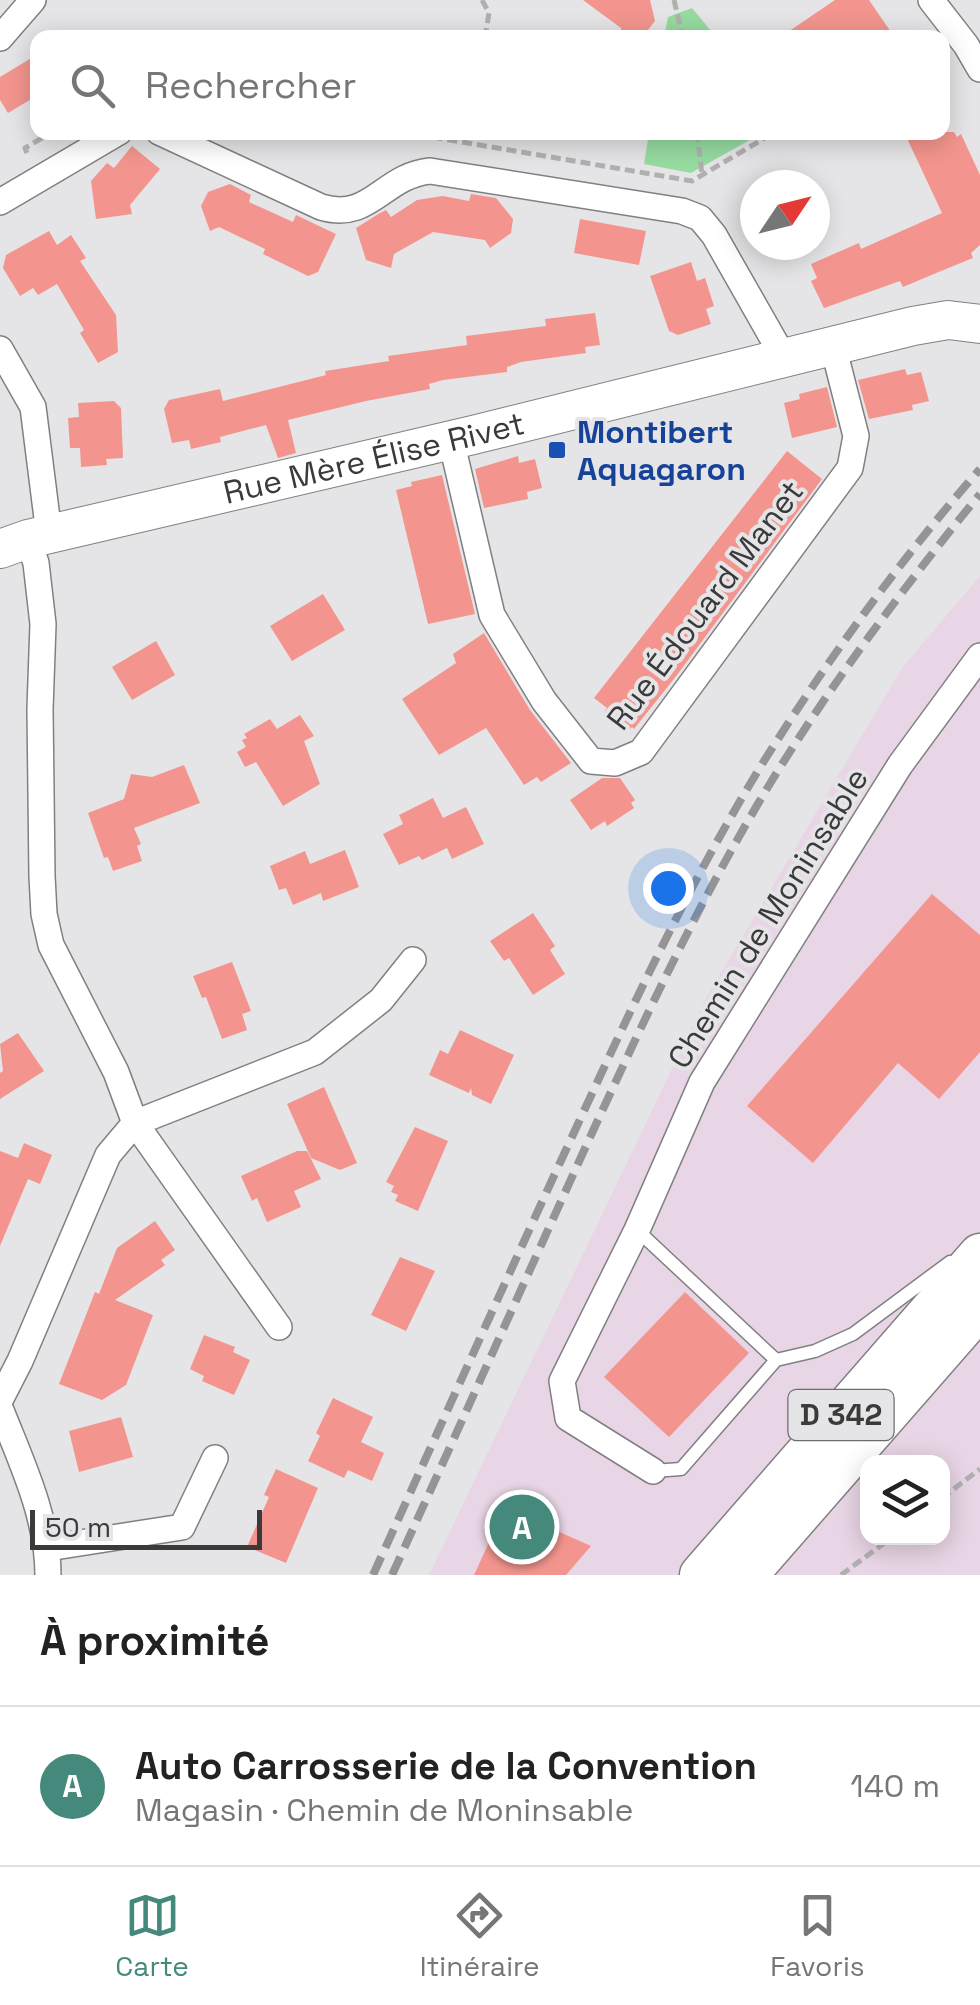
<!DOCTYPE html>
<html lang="fr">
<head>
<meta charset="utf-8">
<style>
  body { margin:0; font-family:"Space Grotesk",sans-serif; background:#f2f2f2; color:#222 }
  .controls { position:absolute; right:30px; bottom:30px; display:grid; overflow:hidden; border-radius:20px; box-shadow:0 5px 25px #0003 }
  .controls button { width:90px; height:90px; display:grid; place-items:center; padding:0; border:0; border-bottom:2px solid #e0e0e0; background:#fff; color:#222; font:50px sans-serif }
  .compass { position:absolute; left:740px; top:170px; width:90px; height:90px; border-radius:50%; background:#fff; box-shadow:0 5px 25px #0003; rotate:55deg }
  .scale { position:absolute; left:30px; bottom:25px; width:232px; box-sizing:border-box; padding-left:10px; border:5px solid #3a3a3b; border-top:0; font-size:28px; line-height:35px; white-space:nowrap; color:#3a3a3b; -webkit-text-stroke:8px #e5e5e7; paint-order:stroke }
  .you { position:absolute; left:668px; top:888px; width:35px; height:35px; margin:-25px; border:8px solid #fff; border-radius:50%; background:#1a73e8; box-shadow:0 0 0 15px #1a73e833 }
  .badge { display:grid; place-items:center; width:65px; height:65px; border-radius:50%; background:#45897c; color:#fff; font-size:32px; font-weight:700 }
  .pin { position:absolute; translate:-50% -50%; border:5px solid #fff; box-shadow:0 2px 10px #0006 }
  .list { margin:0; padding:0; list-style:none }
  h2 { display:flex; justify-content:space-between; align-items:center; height:130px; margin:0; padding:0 40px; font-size:42px }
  h2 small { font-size:32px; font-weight:400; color:#767676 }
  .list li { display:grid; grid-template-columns:65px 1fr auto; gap:30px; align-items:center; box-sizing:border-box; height:160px; padding:0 40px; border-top:2px solid #e0e0e0 }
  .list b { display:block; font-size:38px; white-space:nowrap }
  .list p { margin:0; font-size:32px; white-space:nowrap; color:#767676 }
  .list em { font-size:32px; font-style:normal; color:#767676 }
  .icon { flex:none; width:55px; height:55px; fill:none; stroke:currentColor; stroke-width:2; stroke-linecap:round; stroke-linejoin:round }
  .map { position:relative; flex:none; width:980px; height:1575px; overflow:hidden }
  .search { position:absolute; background:#fff; box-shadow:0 5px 25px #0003; left:30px; right:30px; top:30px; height:110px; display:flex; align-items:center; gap:25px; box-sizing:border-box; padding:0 35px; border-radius:20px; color:#767676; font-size:38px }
  .sheet { height:290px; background:#fff }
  nav { display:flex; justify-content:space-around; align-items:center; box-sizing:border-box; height:140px; border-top:2px solid #e0e0e0; background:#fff; font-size:28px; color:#767676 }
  nav a { display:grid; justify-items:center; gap:5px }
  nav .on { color:#45897c }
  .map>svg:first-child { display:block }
</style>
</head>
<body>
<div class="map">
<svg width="980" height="1575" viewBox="0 0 980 1575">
  <rect width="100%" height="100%" fill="#e5e5e7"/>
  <!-- industrial -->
  <path fill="#e8d5e5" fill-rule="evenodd" d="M 980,576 L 980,1575 L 429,1575 L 705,1000 L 902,668 ZM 868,1462 L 942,1462 L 942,1538 L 868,1538 Z"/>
  <!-- green -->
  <g fill="#96dba0">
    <path d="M 692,8 L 716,37 L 664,37 L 668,17 Z"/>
    <path d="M 649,133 L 649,132 L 762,133 L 691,173 L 644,164 Z"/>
  </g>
  <!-- building -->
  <g fill="#f3958e">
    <path d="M 583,0 L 650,0 L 655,21 L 648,30 L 622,38 L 621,28 Z"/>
    <path d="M 835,0 L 869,0 L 895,38 L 779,38 Z"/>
    <path d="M 38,54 L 38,95 L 8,113 L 0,100 L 0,77 Z"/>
    <path d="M 904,132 L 954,132 L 957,137 L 961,134 L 980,175 L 980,245 L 971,253 L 973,258 L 941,271 L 903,287 L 900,281 L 824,308 L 811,281 L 817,278 L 811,264 L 859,243 L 861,249 L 942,213 Z"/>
    <path d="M 132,146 L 160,169 L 130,205 L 132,214 L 96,219 L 91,181 L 107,163 L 114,168 Z"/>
    <path d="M 230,184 L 251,195 L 249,202 L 293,222 L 296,215 L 336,234 L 318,272 L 308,276 L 263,254 L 265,249 L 219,227 L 210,231 L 201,206 L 208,192 Z"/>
    <path d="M 471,194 L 496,198 L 513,219 L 511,233 L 490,248 L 485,240 L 433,232 L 394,254 L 391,268 L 366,260 L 356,228 L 380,213 L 386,210 L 391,217 L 417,200 L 443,196 L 469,201 Z"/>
    <path d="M 580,219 L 646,231 L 639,265 L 574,253 Z"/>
    <path d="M 49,231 L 57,245 L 71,235 L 86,258 L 80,261 L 116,315 L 118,352 L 98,363 L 80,333 L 84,330 L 57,284 L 38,295 L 33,288 L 20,296 L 3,268 L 6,255 Z"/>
    <path d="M 691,262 L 697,281 L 705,278 L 714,306 L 706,309 L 711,324 L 678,335 L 669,331 L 650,276 Z"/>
    <path d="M 595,313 L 600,345 L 585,347 L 586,353 L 521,362 L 507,367 L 507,372 L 443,380 L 429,384 L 430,389 L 366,401 L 288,420 L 296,453 L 278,458 L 266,425 L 220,437 L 221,442 L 191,449 L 189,440 L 172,443 L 164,409 L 169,400 L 220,389 L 223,401 L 326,375 L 325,371 L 389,361 L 388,356 L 467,345 L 466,336 L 546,326 L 545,319 Z"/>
    <path d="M 905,369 L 907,375 L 921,372 L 929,401 L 912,405 L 913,410 L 869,419 L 858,380 Z"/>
    <path d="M 827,387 L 837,427 L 792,438 L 784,403 L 800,399 L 799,394 Z"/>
    <path d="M 114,401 L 121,408 L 123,458 L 106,459 L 107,465 L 81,467 L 80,448 L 70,448 L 68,418 L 79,417 L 78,403 Z"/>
    <path d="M 787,451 L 822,479 L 677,675 L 634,729 L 632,727 L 628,731 L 604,713 L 607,708 L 594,698 Z"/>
    <path d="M 518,456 L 519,463 L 535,459 L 542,488 L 527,492 L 528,499 L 484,508 L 475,469 Z"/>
    <path d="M 442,475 L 475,614 L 428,624 L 396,490 L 412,486 L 411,482 Z"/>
    <path d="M 323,594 L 345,630 L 292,661 L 270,626 Z"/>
    <path d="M 484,633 L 530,710 L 571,763 L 541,782 L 537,777 L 524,785 L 486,728 L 439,755 L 402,699 L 456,663 L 453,654 Z"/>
    <path d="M 156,641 L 175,675 L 132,700 L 112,667 Z"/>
    <path d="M 300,715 L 314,736 L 304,741 L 320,784 L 283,806 L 256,762 L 245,767 L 237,752 L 246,747 L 242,740 L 247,738 L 244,734 L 270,719 L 277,729 Z"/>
    <path d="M 184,765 L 200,803 L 134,828 L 141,844 L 137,846 L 142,861 L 113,871 L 108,857 L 104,858 L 88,813 L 124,799 L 131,774 L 152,777 Z"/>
    <path d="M 602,778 L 620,778 L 635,800 L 631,803 L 634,808 L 607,826 L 605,821 L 591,830 L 570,800 Z"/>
    <path d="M 433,798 L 443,818 L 466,807 L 484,844 L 452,859 L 447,848 L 422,860 L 419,856 L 399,865 L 383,834 L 403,824 L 399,815 Z"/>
    <path d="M 345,850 L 359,887 L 323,901 L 321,893 L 293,905 L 286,888 L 279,890 L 270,866 L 305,851 L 310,864 Z"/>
    <path d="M 932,894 L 980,935 L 980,1052 L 939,1099 L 898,1063 L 813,1163 L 747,1106 Z"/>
    <path d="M 533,913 L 555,946 L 550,950 L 565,974 L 533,995 L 509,958 L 504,961 L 490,941 Z"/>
    <path d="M 232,962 L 251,1011 L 242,1014 L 247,1030 L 222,1039 L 206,997 L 202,998 L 193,976 Z"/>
    <path d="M 460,1030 L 514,1055 L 491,1104 L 472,1095 L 471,1088 L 469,1093 L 429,1075 L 440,1050 L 448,1054 Z"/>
    <path d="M 18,1033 L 44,1071 L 0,1099 L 0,1073 L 3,1071 L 0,1044 Z"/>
    <path d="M 324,1087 L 357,1163 L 340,1170 L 311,1158 L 287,1104 Z"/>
    <path d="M 415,1127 L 448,1141 L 418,1211 L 395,1201 L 398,1195 L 391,1192 L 394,1186 L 386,1182 Z"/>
    <path d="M 24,1143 L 52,1155 L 40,1184 L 28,1179 L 0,1246 L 0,1151 L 18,1158 Z"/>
    <path d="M 297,1151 L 307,1151 L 321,1179 L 294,1191 L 301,1207 L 267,1222 L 257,1198 L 252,1201 L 241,1176 Z"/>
    <path d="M 155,1221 L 175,1250 L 161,1260 L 165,1265 L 115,1300 L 153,1315 L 126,1385 L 102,1400 L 59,1384 L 95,1292 L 99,1294 L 117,1248 Z"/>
    <path d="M 400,1257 L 435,1271 L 406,1331 L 371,1315 Z"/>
    <path d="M 685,1292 L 749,1353 L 669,1437 L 604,1377 Z"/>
    <path d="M 204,1335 L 235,1347 L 233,1352 L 250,1360 L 234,1395 L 202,1381 L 204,1376 L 190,1369 Z"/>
    <path d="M 333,1398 L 373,1417 L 361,1442 L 384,1453 L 372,1481 L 348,1470 L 344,1478 L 308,1461 L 320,1436 L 316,1433 Z"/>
    <path d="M 121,1417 L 133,1457 L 79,1472 L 69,1431 Z"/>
    <path d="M 276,1469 L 318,1488 L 286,1563 L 247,1547 L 269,1497 L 264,1495 Z"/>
    <path d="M 505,1508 L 591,1546 L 566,1575 L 474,1575 Z"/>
  </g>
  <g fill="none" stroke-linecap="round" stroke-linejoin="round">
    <!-- lane casing -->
    <g stroke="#808082" stroke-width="15">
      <g id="lane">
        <path d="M 637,1230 L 776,1360"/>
        <path d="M 653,1471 L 681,1469 L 776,1360 L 815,1351 L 853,1334 L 950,1262"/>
      </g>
    </g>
    <!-- street casing -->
    <g stroke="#808082" stroke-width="28">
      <g id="street">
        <path d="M 931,0 L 966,45 L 980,69"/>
        <path d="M 0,38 L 33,0"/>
        <path d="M 159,132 L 321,207 C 371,222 382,176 430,171 L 682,211 L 700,218 L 714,235 L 784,358"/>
        <path d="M 0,202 L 119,132"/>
        <path d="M 0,349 L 33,407 L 49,534"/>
        <path d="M 451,440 L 492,615 L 544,701 L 591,761 L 615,763 L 641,752 L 850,468 L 856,436 L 833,346"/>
        <path d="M 28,539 L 36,563 L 43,624 L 40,709 L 42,876 L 44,914 L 51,945 L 116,1072 L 135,1123 L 279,1327"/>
        <path d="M 0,1400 L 20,1361 L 108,1155 L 135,1123 L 315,1052 L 381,1000 L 413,960"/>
        <path d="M 0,1408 C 21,1461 48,1517 48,1575"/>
        <path d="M 653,1471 L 568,1418 L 562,1381 L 637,1230 L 702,1082 L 900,765 L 980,656"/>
        <path d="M 48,1548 L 182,1527 L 215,1458"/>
      </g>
    </g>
    <!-- secondary casing -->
    <g stroke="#808082" stroke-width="40">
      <g id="secondary">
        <path id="s1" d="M 0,549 L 28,539 L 473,435 L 913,326 L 948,320 L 980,324"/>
      </g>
    </g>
    <!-- primary casing -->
    <g stroke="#808082" stroke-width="45">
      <g id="primary">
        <path d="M 701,1575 L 980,1255"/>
        <path d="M 746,1575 L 980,1307"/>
      </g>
    </g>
    <!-- path -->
    <g stroke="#b0b0b1" stroke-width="5" stroke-dasharray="10 5" stroke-linecap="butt">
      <path d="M 482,0 L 489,13 L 485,38"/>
      <path d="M 674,0 L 683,38"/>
      <path d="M 403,132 L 692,181 L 775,132"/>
      <path d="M 697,132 L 702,175"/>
      <path d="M 27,153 L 25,148 L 52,132"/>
      <path d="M 942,1498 L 980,1469"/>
      <path d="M 841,1575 L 891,1538"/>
    </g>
    <!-- lane -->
    <use href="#lane" stroke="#fff" stroke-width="12"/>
    <!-- street -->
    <use href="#street" stroke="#fff" stroke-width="25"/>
    <!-- secondary -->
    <use href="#secondary" stroke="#fff" stroke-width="38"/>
    <!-- primary -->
    <use href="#primary" stroke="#fff" stroke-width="42"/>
    <!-- rail -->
    <g stroke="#949496" stroke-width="8" stroke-dasharray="20 10" stroke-linecap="butt">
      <path d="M 373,1575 C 441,1425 508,1275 577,1126 C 634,1002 692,878 764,761 C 828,659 900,560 980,469"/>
      <path d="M 392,1575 C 459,1428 525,1280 592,1133 C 649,1009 707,885 779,769 C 839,673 908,582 980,494"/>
    </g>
  </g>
  <!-- markers -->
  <rect fill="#1a4fb4" stroke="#e5e5e7" stroke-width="4" x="547" y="440" width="20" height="20" rx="5"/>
  <g text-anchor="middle" stroke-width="8" stroke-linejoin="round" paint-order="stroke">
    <!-- shield labels -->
    <rect fill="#e5e5e7" stroke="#6d6d6f" stroke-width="2.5" x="788.5" y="1390" width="105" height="50" rx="8"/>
    <g font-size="30" font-weight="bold" fill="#3a3a3b">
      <text x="841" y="1425">D 342</text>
    </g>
    <!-- transit labels -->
    <g font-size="32" font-weight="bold" fill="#164399" stroke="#e5e5e7" text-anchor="start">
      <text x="577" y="443">Montibert<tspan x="577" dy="37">Aquagaron</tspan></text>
    </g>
    <!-- street labels -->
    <g font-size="32" fill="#3a3a3b" stroke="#e5e5e7">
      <text dy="11" stroke="none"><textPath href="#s1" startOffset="385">Rue Mère Élise Rivet</textPath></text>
      <text transform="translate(705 605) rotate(-53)" y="11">Rue Édouard Manet</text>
      <text transform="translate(768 918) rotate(-58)" y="11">Chemin de Moninsable</text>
    </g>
  </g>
</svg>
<div class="controls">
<button><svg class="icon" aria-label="layers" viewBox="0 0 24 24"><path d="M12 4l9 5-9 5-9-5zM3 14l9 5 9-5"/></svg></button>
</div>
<svg class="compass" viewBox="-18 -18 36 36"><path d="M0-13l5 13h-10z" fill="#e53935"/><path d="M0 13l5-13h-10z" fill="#767676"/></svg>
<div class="scale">50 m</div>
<div class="you"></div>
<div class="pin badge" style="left:522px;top:1527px">A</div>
<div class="search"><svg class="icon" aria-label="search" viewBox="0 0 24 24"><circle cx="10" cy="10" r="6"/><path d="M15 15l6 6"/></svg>Rechercher</div>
</div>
<section class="sheet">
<h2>À proximité<small></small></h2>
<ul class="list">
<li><span class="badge">A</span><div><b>Auto Carrosserie de la Convention</b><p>Magasin · Chemin de Moninsable</p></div><em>140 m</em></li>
</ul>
</section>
<nav>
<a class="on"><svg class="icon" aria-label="map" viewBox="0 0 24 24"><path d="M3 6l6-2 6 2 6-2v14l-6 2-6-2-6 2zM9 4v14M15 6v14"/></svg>Carte</a>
<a><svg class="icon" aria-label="directions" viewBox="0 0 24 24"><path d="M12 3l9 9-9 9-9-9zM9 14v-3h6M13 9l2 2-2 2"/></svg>Itinéraire</a>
<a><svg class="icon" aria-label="saved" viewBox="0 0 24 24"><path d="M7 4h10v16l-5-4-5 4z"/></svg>Favoris</a>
</nav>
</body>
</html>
